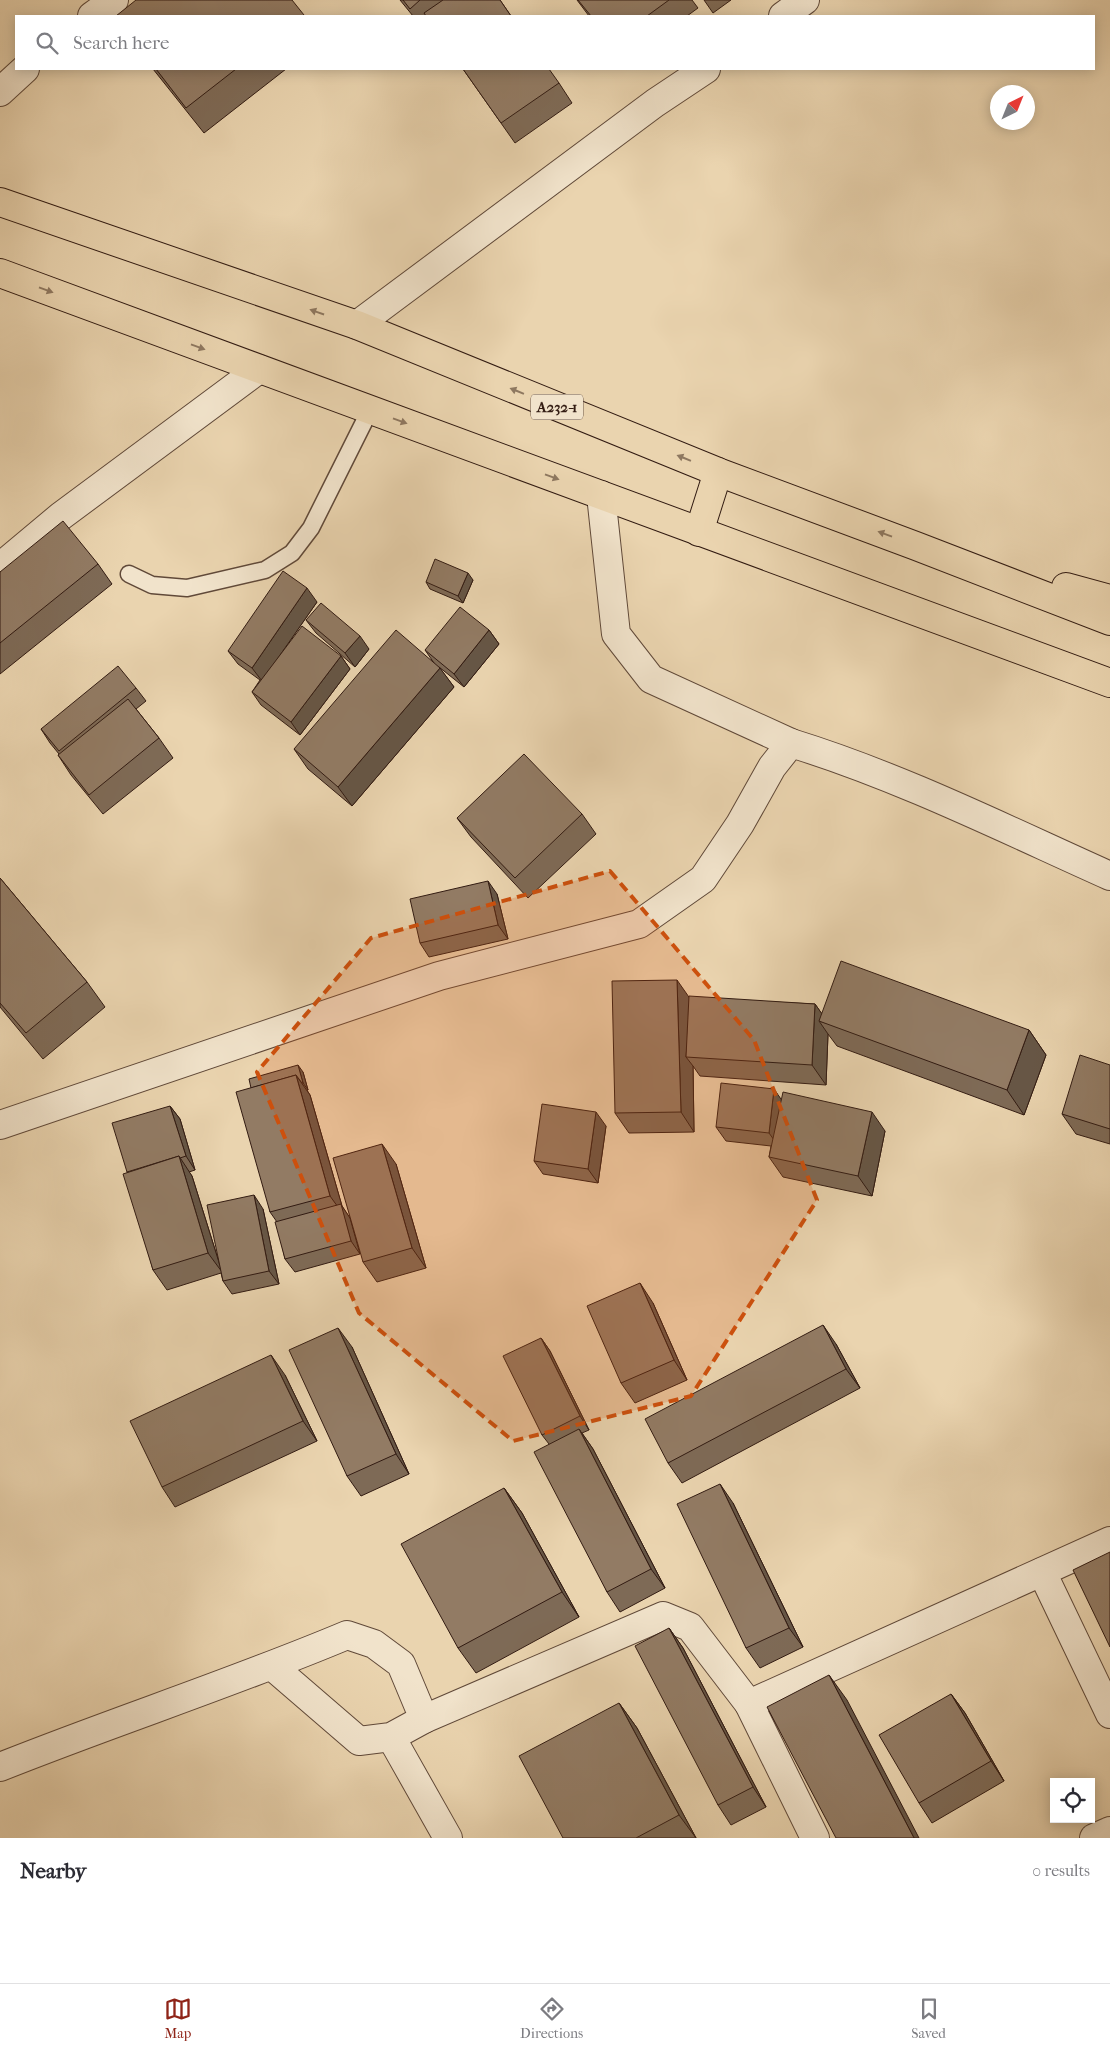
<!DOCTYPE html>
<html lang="en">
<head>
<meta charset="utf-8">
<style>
  body { margin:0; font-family:"IM FELL French Canon",serif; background:#f7f7f7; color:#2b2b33 }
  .controls { position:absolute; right:15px; bottom:15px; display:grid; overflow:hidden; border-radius:0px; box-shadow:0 2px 12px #0003 }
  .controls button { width:45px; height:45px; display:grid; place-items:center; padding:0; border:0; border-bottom:1px solid #e1e1e2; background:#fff; color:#2b2b33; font:25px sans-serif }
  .compass { position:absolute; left:990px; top:85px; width:45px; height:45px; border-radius:50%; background:#fff; box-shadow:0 2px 12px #0003; rotate:43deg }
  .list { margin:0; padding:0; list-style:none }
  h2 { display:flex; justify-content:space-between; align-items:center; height:65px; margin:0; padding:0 20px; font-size:21px }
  h2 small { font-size:16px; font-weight:400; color:#7c7c81 }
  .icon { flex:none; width:28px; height:28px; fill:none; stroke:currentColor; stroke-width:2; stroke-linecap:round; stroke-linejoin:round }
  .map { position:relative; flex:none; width:1110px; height:1838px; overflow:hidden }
  .search { position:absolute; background:#fff; box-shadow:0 2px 12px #0003; left:15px; right:15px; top:15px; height:55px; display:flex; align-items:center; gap:12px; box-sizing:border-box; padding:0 18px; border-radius:0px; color:#7c7c81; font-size:19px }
  .sheet { height:145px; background:#fff }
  nav { display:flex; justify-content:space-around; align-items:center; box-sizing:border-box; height:70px; border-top:1px solid #e1e1e2; background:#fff; font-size:14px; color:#7c7c81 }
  nav a { display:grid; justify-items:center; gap:2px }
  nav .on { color:#8f2418 }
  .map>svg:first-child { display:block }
</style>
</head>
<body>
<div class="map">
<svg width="1110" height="1838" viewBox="0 0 1110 1838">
  <rect width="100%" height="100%" fill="#ead4af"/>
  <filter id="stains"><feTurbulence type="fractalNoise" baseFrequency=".004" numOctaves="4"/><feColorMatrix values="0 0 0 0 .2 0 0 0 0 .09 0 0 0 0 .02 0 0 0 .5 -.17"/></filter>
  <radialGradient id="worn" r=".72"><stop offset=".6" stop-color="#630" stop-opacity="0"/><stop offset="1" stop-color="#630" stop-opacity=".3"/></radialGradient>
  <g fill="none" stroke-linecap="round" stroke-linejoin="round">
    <!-- service casing -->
    <g stroke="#604939" stroke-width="19">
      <path id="service" d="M 129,574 L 152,585 L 187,588 L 265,570 L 292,553 L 311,528 L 370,410"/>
    </g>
    <!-- minor casing -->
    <g stroke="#604939" stroke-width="30">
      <g id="minor">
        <path d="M 92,16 L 114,0"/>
        <path d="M 783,16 L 805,0"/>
        <path d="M 0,92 L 25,69"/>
        <path d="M 357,325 L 655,103 L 706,69"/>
        <path d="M 601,495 L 616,634 L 651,679 L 791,743"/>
        <path d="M 0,567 L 61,516 L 259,369"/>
        <path d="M 0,1125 L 439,976 L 639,924 L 703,879 L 740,824 L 772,767 L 791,743 C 901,777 1005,829 1110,876"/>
        <path d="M 1042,1572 L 1110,1714"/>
        <path d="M 749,1704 L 815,1838"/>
        <path d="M 424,1719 L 663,1616 L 690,1627 L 749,1704 L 1110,1541"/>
        <path d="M 391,1737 L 448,1838"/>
        <path d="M 0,1767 C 115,1721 233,1683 347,1635 L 374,1644 L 401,1664 L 424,1719 L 391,1737 L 359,1741 L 272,1666"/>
        <path d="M 1094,1838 L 1110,1831"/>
      </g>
    </g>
    <!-- trunk casing -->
    <g stroke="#321b12" stroke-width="30">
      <g id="trunk">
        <path d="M 0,202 L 357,325 L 718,472 L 916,546 L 1110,621"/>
        <path d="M 0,273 L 1110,683"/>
        <path d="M 699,532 L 718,472"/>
        <path d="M 1066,587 L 1110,599"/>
      </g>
    </g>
    <!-- service -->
    <use href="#service" stroke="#f1e3cb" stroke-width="16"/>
    <!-- minor -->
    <use href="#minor" stroke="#f1e3cb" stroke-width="28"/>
    <!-- trunk -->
    <use href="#trunk" stroke="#ead4af" stroke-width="28"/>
  </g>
  <!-- wall -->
  <g fill="#7e6a56" stroke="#321b12">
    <path d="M 400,0 L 500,0 L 511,16 L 413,16 Z"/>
    <path d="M 577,0 L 692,0 L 698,8 L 687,16 L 589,16 Z"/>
    <path d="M 704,0 L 731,0 L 713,13 Z"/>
    <path d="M 153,69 L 286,69 L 204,133 Z"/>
    <path d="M 463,69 L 559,83 L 572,103 L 515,143 Z"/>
    <path d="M 98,564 L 112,584 L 0,674 L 0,572 Z"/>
    <path d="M 473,580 L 463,603 L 430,589 L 426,582 Z"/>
    <path d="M 317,602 L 282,652 L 341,656 L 350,669 L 300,735 L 261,705 L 252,692 L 260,680 L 238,664 L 228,651 Z"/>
    <path d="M 306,620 L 369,649 L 355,667 L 316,633 Z"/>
    <path d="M 489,630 L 499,644 L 464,687 L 439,667 L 454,687 L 352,806 L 308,769 L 294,749 L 434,663 L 425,650 Z"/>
    <path d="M 136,688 L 146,701 L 136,709 L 159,738 L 173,758 L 103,814 L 71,775 L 58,755 L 59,754 L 50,743 L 41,729 Z"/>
    <path d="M 582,814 L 596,834 L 528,898 L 471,837 L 457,818 Z"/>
    <path d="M 0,878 L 87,982 L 105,1007 L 43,1059 L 0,1007 Z"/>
    <path d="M 497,894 L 508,939 L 429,957 L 420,943 Z"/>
    <path d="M 689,998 L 815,1004 L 822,1014 L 1029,1030 L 1046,1055 L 1024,1115 L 837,1046 L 828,1034 L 826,1085 L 700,1076 L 693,1066 L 694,1132 L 629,1133 L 615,1113 Z"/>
    <path d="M 1110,1065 L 1110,1144 L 1076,1134 L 1062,1114 Z"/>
    <path d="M 303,1072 L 308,1090 L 307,1090 L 310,1095 L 342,1206 L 350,1218 L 360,1254 L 295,1272 L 285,1259 L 277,1222 L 270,1212 L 251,1088 Z"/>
    <path d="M 774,1089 L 781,1100 L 885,1131 L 872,1196 L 783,1177 L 769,1157 L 771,1146 L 726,1141 L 716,1127 Z"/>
    <path d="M 170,1106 L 180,1119 L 195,1170 L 189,1172 L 192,1176 L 218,1259 L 263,1209 L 279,1284 L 232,1294 L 223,1281 L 221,1273 L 167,1290 L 153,1270 L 127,1172 Z"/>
    <path d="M 606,1126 L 598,1183 L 543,1174 L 534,1161 Z"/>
    <path d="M 396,1164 L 426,1268 L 377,1282 L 363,1262 Z"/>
    <path d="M 653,1303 L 687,1380 L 635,1403 L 621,1383 Z"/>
    <path d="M 541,1338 L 550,1351 L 589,1430 L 582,1433 L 593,1449 L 665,1588 L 620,1612 L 607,1592 L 549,1444 L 542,1435 Z"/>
    <path d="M 836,1344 L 860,1388 L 682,1483 L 668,1463 Z"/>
    <path d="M 352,1347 L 409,1474 L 361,1496 L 347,1476 Z"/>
    <path d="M 285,1375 L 317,1441 L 175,1507 L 162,1487 Z"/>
    <path d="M 504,1488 L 522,1513 L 579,1617 L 476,1673 L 458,1648 Z"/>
    <path d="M 733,1503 L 803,1647 L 760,1668 L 746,1648 Z"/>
    <path d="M 669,1628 L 683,1648 L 766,1807 L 731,1825 L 718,1805 Z"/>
    <path d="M 951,1694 L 965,1713 L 1004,1781 L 932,1823 L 919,1803 Z"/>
    <path d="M 619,1703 L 637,1728 L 696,1838 L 563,1838 Z"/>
  </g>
  <!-- shaded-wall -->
  <g fill="#665646" stroke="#321b12">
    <path d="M 468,573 L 473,580 L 463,603 L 458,596 Z"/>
    <path d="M 307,588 L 317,602 L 262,681 L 252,668 Z"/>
    <path d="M 489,630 L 499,644 L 464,687 L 454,674 Z"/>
    <path d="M 360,636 L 369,649 L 355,667 L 345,653 Z"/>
    <path d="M 341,656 L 350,669 L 300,735 L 291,722 Z"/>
    <path d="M 440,668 L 454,687 L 352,806 L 338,787 Z"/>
    <path d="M 488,881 L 497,894 L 508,939 L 498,925 Z"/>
    <path d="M 677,980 L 691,1000 L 686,1057 L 693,1066 L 694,1132 L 681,1112 Z"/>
    <path d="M 815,1004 L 829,1024 L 819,1021 L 828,1034 L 826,1085 L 812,1065 Z"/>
    <path d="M 1029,1030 L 1046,1055 L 1024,1115 L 1007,1090 Z"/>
    <path d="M 298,1065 L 303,1072 L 308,1090 L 303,1083 Z"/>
    <path d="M 296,1075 L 310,1095 L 342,1206 L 350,1218 L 360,1254 L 351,1241 L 343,1214 L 330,1196 Z"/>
    <path d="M 774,1089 L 783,1102 L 779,1147 L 769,1133 Z"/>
    <path d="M 170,1106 L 180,1119 L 195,1170 L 186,1156 Z"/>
    <path d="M 596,1112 L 606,1126 L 598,1183 L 588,1169 Z"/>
    <path d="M 872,1112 L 885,1131 L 872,1196 L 858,1176 Z"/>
    <path d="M 382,1144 L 396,1164 L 426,1268 L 412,1248 Z"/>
    <path d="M 179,1156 L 192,1176 L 222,1272 L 208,1253 Z"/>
    <path d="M 254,1195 L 263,1209 L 279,1284 L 269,1271 Z"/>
    <path d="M 640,1283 L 653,1303 L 687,1380 L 674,1360 Z"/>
    <path d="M 823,1325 L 836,1344 L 860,1388 L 846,1369 Z"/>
    <path d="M 338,1328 L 352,1347 L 409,1474 L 396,1454 Z"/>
    <path d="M 541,1338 L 550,1351 L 589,1430 L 580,1416 Z"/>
    <path d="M 271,1355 L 285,1375 L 317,1441 L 303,1421 Z"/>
    <path d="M 579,1429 L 593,1449 L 665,1588 L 651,1569 Z"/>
    <path d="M 720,1484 L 733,1503 L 803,1647 L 789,1628 Z"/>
    <path d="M 504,1488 L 522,1513 L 579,1617 L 562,1592 Z"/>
    <path d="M 669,1628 L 683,1648 L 766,1807 L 753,1787 Z"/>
    <path d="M 829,1675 L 847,1700 L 919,1838 L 914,1838 Z"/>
    <path d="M 951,1694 L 965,1713 L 1004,1781 L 991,1761 Z"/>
    <path d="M 619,1703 L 637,1728 L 696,1838 L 679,1815 Z"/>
  </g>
  <!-- building -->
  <g fill="#927b64" stroke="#321b12">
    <path d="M 136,0 L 292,0 L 304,15 L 303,16 L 116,16 Z"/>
    <path d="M 403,0 L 420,0 L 410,9 Z"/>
    <path d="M 443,0 L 500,0 L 511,16 L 426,16 L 424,13 Z"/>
    <path d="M 578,0 L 669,0 L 647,16 L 591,16 Z"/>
    <path d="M 156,69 L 236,69 L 186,108 Z"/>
    <path d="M 463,69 L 549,69 L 559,83 L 501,123 Z"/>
    <path d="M 63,521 L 98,564 L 0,643 L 0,572 Z"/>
    <path d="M 435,559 L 468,573 L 458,596 L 426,582 Z"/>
    <path d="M 283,571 L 307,588 L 252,668 L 228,651 Z"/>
    <path d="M 321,603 L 360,636 L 345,653 L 306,620 Z"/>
    <path d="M 460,607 L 489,630 L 454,674 L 425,650 Z"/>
    <path d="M 302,626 L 341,656 L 291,722 L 252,692 Z"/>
    <path d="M 396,630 L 440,668 L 338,787 L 294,749 Z"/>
    <path d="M 118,666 L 136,688 L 59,751 L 41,729 Z"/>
    <path d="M 128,699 L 159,738 L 89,795 L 58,755 Z"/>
    <path d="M 524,754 L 582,814 L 515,878 L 457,818 Z"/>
    <path d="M 0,878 L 87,982 L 26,1033 L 0,1003 Z"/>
    <path d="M 488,881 L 498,925 L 420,943 L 410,899 Z"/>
    <path d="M 841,961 L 1029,1030 L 1007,1090 L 819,1021 Z"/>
    <path d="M 677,980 L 681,1112 L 615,1113 L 612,981 Z"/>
    <path d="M 689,996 L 815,1004 L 812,1065 L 686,1057 Z"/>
    <path d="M 1080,1055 L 1110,1065 L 1110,1129 L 1062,1114 Z"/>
    <path d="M 298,1065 L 303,1083 L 302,1083 L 296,1075 L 251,1088 L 249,1079 Z"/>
    <path d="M 296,1075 L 330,1196 L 270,1212 L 236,1092 Z"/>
    <path d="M 721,1083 L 774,1089 L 769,1133 L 716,1127 Z"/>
    <path d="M 783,1092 L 872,1112 L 858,1176 L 769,1157 Z"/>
    <path d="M 542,1104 L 596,1112 L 588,1169 L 534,1161 Z"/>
    <path d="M 170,1106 L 186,1156 L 180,1158 L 179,1156 L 127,1172 L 112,1123 Z"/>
    <path d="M 382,1144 L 412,1248 L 363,1262 L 333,1158 Z"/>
    <path d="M 179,1156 L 208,1253 L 153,1270 L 123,1174 Z"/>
    <path d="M 254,1195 L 269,1271 L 223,1281 L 207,1205 Z"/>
    <path d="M 341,1204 L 351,1241 L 285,1259 L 275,1222 Z"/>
    <path d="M 640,1283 L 674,1360 L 621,1383 L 587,1306 Z"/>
    <path d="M 823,1325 L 846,1369 L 668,1463 L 645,1419 Z"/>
    <path d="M 338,1328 L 396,1454 L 347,1476 L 289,1350 Z"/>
    <path d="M 541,1338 L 580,1416 L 542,1435 L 503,1356 Z"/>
    <path d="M 271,1355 L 303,1421 L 162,1487 L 130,1421 Z"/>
    <path d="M 579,1429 L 651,1569 L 607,1592 L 534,1452 Z"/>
    <path d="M 720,1484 L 789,1628 L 746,1648 L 677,1504 Z"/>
    <path d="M 504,1488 L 562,1592 L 458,1648 L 401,1544 Z"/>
    <path d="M 1110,1552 L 1110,1647 L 1073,1570 Z"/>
    <path d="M 669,1628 L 753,1787 L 718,1805 L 635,1646 Z"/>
    <path d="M 829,1675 L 914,1838 L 836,1838 L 767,1707 Z"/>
    <path d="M 951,1694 L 991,1761 L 919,1803 L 879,1735 Z"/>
    <path d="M 619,1703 L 679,1815 L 636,1838 L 563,1838 L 519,1756 Z"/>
  </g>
  <!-- one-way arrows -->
  <defs><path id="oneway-solid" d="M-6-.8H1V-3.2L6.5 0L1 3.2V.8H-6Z" transform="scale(1.25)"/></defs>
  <g fill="#8e7860">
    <use href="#oneway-solid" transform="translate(46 290) rotate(20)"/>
    <use href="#oneway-solid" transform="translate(317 312) rotate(-161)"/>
    <use href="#oneway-solid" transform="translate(198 347) rotate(20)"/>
    <use href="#oneway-solid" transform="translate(517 391) rotate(-158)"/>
    <use href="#oneway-solid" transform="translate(400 421) rotate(20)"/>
    <use href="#oneway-solid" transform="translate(684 458) rotate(-158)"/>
    <use href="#oneway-solid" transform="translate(552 477) rotate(20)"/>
    <use href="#oneway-solid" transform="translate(885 534) rotate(-160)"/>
  </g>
  <!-- marked area -->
  <path fill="#cd500d" fill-opacity="0.2" stroke="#cd500d" stroke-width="4" stroke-dasharray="10 6" stroke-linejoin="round" d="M 610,871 L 754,1040 L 817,1200 L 691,1396 L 513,1441 L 359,1313 L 257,1072 L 371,938 Z"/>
  <g text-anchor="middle" stroke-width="4" stroke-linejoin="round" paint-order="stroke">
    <!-- shield labels -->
    <rect fill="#f1e3cb" stroke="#6b574a" stroke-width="1" x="531" y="394.5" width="52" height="25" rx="4"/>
    <g font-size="15" font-weight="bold" fill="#321b12">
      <text x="557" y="412">A232-1</text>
    </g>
  </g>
  <rect width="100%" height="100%" filter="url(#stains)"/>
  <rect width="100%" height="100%" fill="url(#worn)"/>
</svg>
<div class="controls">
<button><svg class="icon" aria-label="locate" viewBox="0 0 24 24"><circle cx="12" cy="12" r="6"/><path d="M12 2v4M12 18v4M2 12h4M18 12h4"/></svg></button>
</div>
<svg class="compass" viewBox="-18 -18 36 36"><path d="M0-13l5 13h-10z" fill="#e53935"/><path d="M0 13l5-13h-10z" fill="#7c7c81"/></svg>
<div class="search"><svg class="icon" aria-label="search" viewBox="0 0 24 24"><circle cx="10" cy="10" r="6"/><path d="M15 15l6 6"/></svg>Search here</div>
</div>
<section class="sheet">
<h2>Nearby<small>0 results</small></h2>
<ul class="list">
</ul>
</section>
<nav>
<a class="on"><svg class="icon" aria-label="map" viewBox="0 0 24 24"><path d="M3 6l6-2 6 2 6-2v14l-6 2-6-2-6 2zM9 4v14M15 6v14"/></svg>Map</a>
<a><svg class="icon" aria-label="directions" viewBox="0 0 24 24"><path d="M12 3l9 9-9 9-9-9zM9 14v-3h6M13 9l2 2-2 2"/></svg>Directions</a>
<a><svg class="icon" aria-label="saved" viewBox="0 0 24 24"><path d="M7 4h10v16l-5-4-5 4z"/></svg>Saved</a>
</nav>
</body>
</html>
